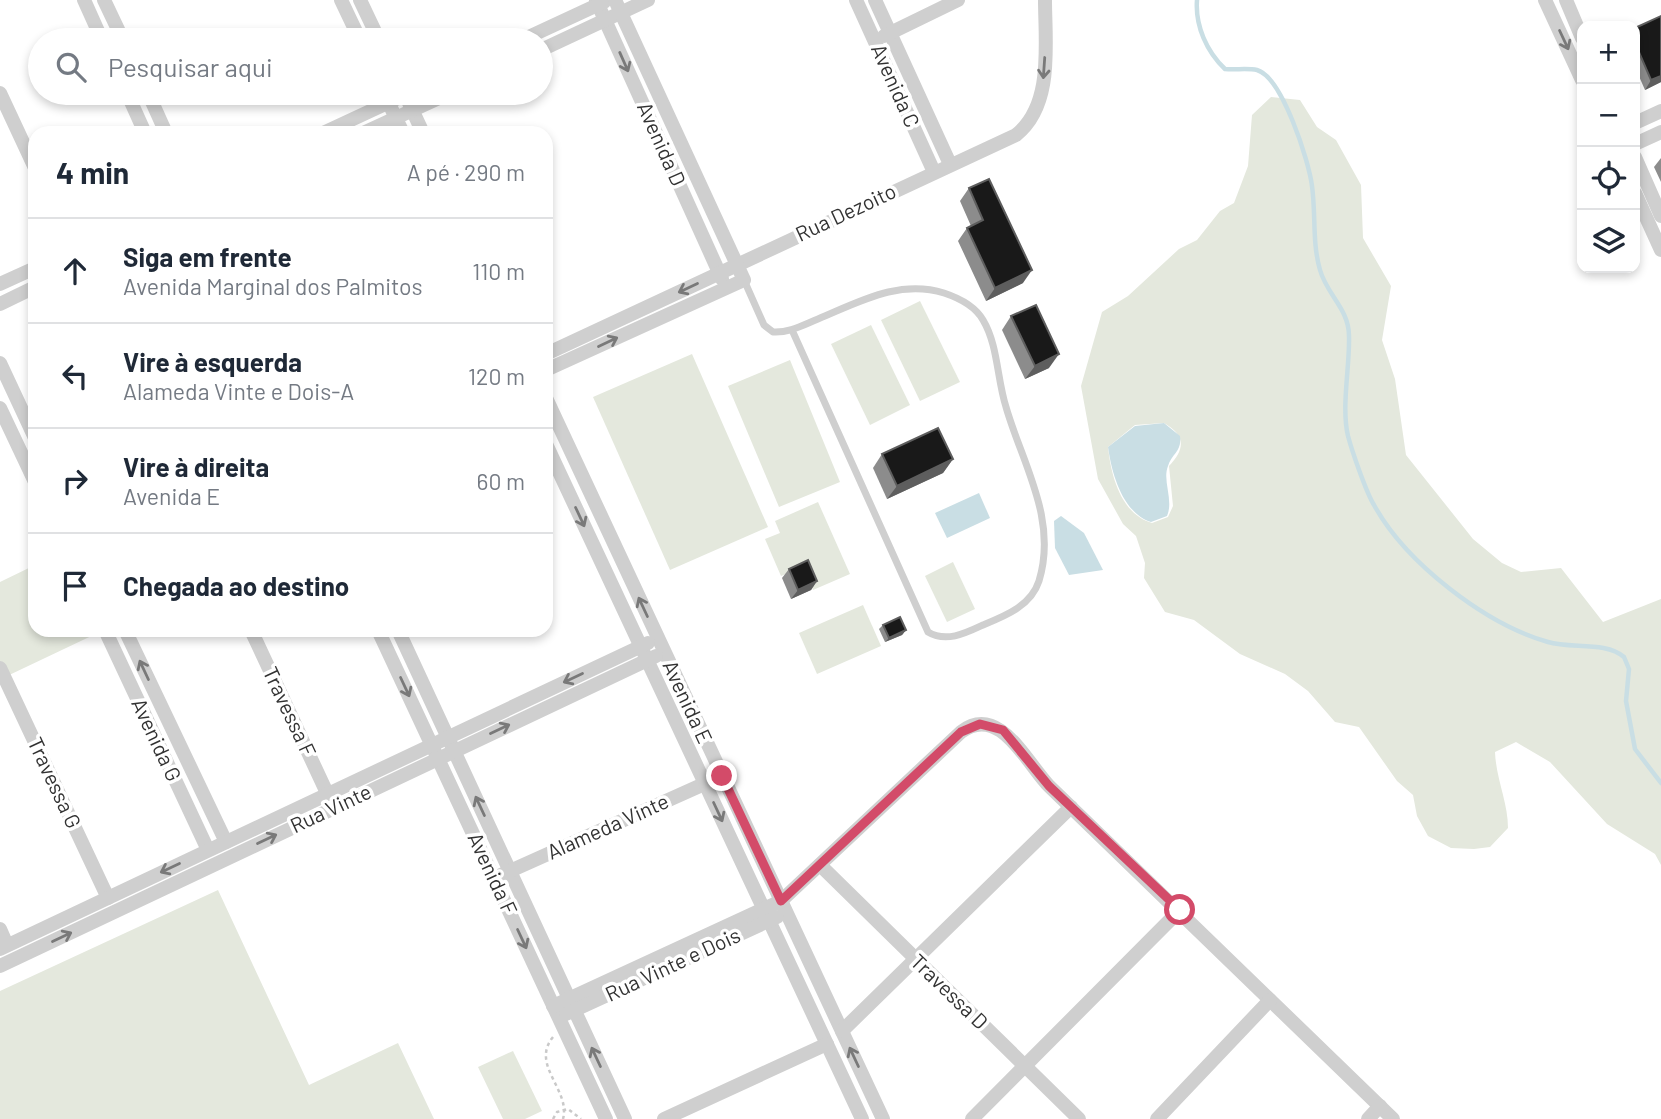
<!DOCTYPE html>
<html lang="pt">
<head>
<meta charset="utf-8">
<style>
  body { margin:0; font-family:Barlow,sans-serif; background:#f6f6f7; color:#1f2937 }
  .controls { position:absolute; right:21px; top:21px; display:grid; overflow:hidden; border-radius:14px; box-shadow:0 4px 10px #0003 }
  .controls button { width:63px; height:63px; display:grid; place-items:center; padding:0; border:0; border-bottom:2px solid #e0e1e3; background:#fff; color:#1f2937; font:35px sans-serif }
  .stop { position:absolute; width:21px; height:21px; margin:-16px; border:5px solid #d34b69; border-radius:50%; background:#fff }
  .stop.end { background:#d34b69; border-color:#fff; box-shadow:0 2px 7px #0008 }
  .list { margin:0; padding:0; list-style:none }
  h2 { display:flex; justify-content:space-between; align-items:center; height:91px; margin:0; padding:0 28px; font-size:30px }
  h2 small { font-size:23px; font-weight:400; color:#747a83 }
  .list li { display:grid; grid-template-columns:46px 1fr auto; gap:21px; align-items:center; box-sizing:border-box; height:105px; padding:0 28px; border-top:2px solid #e0e1e3 }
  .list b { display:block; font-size:26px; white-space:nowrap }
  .list p { margin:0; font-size:23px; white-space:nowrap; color:#747a83 }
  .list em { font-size:23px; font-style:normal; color:#747a83 }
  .icon { flex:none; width:38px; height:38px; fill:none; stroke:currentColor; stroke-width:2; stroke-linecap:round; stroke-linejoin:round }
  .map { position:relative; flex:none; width:1661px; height:1119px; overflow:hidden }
  .search { position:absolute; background:#fff; box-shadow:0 4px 10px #0003; left:28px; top:28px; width:525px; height:77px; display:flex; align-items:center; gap:18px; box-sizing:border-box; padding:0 24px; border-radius:38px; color:#747a83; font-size:26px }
  .panel { position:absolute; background:#fff; box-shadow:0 4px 10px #0003; left:28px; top:126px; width:525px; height:511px; border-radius:21px }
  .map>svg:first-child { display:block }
</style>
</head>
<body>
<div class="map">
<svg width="1661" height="1119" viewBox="0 0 1661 1119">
  <rect width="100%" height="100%" fill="#fff"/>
  <!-- green -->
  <g fill="#e4e8dd" fill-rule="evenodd">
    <path d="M 1271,97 L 1300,100 L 1317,127 L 1336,140 L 1361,185 L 1363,238 L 1391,286 L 1382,340 L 1395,379 L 1406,455 L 1473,539 L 1502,563 L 1521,572 L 1561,568 L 1603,622 L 1661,599 L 1661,865 L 1655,854 L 1607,824 L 1550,762 L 1516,742 L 1495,752 C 1496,779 1508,802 1508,828 L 1490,847 L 1474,849 L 1451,848 L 1428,836 L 1417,816 L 1413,795 L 1397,781 L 1359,727 L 1335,722 L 1308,691 L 1285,674 L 1240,654 L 1194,620 L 1165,612 L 1144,578 L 1145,563 L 1136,536 L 1123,524 L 1098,479 L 1081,386 L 1102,312 L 1128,296 L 1179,249 L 1197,240 L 1220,211 L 1234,203 L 1248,166 L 1252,115 ZM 1164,423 C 1185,435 1186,448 1169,466 L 1173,506 L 1168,517 L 1152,523 C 1121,514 1111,476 1108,447 L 1135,425 Z"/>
    <path d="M 920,301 L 960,382 L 920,401 L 881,320 Z"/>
    <path d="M 871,325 L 910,405 L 870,425 L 831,344 Z"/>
    <path d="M 692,354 L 768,527 L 670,570 L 593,397 Z"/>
    <path d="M 790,360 L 840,482 L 779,507 L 728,386 Z"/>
    <path d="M 818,502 L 850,574 L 813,590 L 803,567 L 781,576 L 765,539 L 780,533 L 775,521 Z"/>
    <path d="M 953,562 L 975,609 L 947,622 L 925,576 Z"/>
    <path d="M 35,565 L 35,630 L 104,630 L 5,677 L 0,667 L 0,582 Z"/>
    <path d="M 863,605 L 881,646 L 817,674 L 799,633 Z"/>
    <path d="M 218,890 L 309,1085 L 398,1043 L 434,1119 L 0,1119 L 0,991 Z"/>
    <path d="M 513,1051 L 542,1111 L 525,1119 L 503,1119 L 478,1067 Z"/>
  </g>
  <!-- water -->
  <g fill="#c9dee4">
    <path d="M 1164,423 L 1180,436 C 1182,452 1172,453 1168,466 C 1162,481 1174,500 1167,516 L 1151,522 C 1123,513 1112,475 1108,447 L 1135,426 Z"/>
    <path d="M 979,493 L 990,518 L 947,538 L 935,513 Z"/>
    <path d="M 1061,516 L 1084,533 L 1103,570 L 1069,575 L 1055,548 L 1054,521 Z"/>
  </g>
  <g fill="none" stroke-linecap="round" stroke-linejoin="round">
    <!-- stream -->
    <path stroke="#c9dee4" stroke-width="4.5" d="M 1197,0 C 1195,26 1207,52 1225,69 C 1235,70 1248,68 1257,70 C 1282,77 1309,161 1312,186 C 1316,215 1312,242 1320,270 C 1327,295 1349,309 1349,336 C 1350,366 1341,407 1348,436 C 1352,451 1366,492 1374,505 C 1406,563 1485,624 1548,642 C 1571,649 1606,641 1624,657 L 1629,669 L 1626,701 L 1635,749 L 1661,783"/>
    <!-- path -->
    <g stroke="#c9c9c9" stroke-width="2.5" stroke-dasharray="3.5 3.5" stroke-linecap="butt">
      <path d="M 553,1037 C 530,1065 571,1090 563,1119"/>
      <path d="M 553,1119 L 557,1112 L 568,1109 L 581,1119"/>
    </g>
    <!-- service -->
    <path stroke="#cfcfcf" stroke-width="7" d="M 744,280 L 764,325 L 773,332 C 789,333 803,325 818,319 C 859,302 899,279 944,293 C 959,298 975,306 983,320 C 998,345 997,379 1006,407 C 1022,463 1058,519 1039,581 C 1031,606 1005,616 983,625 C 966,633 946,643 928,632 L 792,330"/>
    <!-- minor -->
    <g stroke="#cfcfcf" stroke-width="14">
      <path d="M 84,0 L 102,40"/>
      <path d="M 104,0 L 123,40"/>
      <path d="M 341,0 L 360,40"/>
      <path d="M 360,0 L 379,40"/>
      <path d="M 596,0 L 722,279"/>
      <path d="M 856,0 L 934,172"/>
      <path d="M 875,0 L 950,164"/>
      <path d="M 1545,0 L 1582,80"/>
      <path d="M 1566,0 L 1582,38"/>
      <path d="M 884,36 L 958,0"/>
      <path d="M 522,40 L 604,2"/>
      <path d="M 541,50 L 648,0"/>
      <path d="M 0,93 L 35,168"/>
      <path d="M 127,93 L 145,133"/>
      <path d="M 148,93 L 166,133"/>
      <path d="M 384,93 L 403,133"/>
      <path d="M 409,103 L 423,133"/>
      <path d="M 1635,123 L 1661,111"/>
      <path d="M 323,133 L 409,93"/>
      <path d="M 363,133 L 450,93"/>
      <path d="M 1635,144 L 1661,132"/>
      <path d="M 1635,157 L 1661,216"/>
      <path d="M 1635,193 L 1661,250"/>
      <path d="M 0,284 L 35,268"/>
      <path d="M 0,304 L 35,287"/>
      <path d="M 546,354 L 1016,135 C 1054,105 1045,43 1045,0"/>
      <path d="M 0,363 L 35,438"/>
      <path d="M 546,370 L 744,280 L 615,0"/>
      <path d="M 546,398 L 883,1119"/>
      <path d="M 0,408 L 35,482"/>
      <path d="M 546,444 L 862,1119"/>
      <path d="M 105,630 L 208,850"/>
      <path d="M 125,630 L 226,842"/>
      <path d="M 251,630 L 327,793"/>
      <path d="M 378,630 L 606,1119"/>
      <path d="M 398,630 L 625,1119"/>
      <path d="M 0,668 L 108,898"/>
      <path d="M 820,865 L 1079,1119"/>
      <path d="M 501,875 L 713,780"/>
      <path d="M 0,929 L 7,945"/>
      <path d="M 0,949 L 648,643"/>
      <path d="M 0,966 L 656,656"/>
      <path d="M 553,1006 L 781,901 L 961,732 C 999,703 1026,762 1049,786 L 1393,1119"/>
      <path d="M 566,1014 L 777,917"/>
      <path d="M 842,1031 L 1071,807"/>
      <path d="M 664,1119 L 827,1044"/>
      <path d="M 972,1119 L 1180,910"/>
      <path d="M 1157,1119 L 1270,1000"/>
      <path d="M 1368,1119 L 1380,1106"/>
    </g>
  </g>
  <!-- wall -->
  <g fill="#8c8c8c">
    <path d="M 1635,28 L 1661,82 L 1645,90 L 1635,67 Z"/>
    <path d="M 1661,158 L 1661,182 L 1654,167 Z"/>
    <path d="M 969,188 L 1023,283 L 986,301 L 958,241 L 967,228 L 971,226 L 960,201 Z"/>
    <path d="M 1011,316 L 1049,368 L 1025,379 L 1002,330 Z"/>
    <path d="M 882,454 L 953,459 L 943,473 L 887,499 L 873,468 Z"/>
    <path d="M 789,569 L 817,581 L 811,590 L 791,599 L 782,578 Z"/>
    <path d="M 883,625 L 906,630 L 902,635 L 885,642 L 879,629 Z"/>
  </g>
  <!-- shaded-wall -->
  <g fill="#5e5e5e">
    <path d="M 1661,76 L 1661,82 L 1645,90 L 1651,80 Z"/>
    <path d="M 1032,270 L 1023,283 L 986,301 L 995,288 Z"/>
    <path d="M 1059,354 L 1049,368 L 1025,379 L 1035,366 Z"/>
    <path d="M 953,459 L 943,473 L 887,499 L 897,486 Z"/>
    <path d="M 817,581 L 811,590 L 791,599 L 798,590 Z"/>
    <path d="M 906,630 L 902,635 L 885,642 L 889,638 Z"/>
  </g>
  <!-- building -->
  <g fill="#191919" stroke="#5e5e5e" stroke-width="2">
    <path d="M 1661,16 L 1661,76 L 1651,80 L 1635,43 L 1635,28 Z"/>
    <path d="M 989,179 L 1032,270 L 995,288 L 967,228 L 983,220 L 969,188 Z"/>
    <path d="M 1036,305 L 1059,354 L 1035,366 L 1011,316 Z"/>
    <path d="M 938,428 L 953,459 L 897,486 L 882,454 Z"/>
    <path d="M 808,560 L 817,581 L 798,590 L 789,569 Z"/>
    <path d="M 900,617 L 906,630 L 889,638 L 883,625 Z"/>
  </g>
  <!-- one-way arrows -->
  <defs><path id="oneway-shaft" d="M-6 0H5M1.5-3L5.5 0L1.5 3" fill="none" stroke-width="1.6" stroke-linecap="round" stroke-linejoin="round" transform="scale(1.75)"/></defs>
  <g stroke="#797979">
    <use href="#oneway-shaft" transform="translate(1564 40) rotate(65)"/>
    <use href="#oneway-shaft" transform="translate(624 62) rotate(66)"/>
    <use href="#oneway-shaft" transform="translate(1044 68) rotate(94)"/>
    <use href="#oneway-shaft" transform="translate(688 288) rotate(155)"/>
    <use href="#oneway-shaft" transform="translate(608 342) rotate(-25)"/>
    <use href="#oneway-shaft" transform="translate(580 517) rotate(65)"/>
    <use href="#oneway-shaft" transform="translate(643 607) rotate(-115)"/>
    <use href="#oneway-shaft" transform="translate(144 670) rotate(-115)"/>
    <use href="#oneway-shaft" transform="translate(573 678) rotate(155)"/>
    <use href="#oneway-shaft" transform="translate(405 687) rotate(65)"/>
    <use href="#oneway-shaft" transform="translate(500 729) rotate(-25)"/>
    <use href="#oneway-shaft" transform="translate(480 806) rotate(-115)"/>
    <use href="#oneway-shaft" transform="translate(718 812) rotate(65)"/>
    <use href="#oneway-shaft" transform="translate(267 839) rotate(-25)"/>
    <use href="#oneway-shaft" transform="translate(170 868) rotate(155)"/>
    <use href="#oneway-shaft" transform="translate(62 937) rotate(-25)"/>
    <use href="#oneway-shaft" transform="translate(522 939) rotate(65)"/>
    <use href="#oneway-shaft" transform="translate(596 1057) rotate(-115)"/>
    <use href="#oneway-shaft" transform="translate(854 1057) rotate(-115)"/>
  </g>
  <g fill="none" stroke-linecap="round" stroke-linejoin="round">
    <!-- route -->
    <path stroke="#d34b69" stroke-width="9" d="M 722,776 L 781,901 L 961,732 L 980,724 L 1003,730 L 1049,786 L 1180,910"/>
  </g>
  <g text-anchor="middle" stroke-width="7" stroke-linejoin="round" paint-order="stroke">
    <!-- street labels -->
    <g font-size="21" fill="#323232" stroke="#fff">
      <text transform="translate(895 86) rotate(66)" y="7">Avenida C</text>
      <text transform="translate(661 144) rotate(66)" y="7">Avenida D</text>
      <text transform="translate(846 213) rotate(-25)" y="7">Rua Dezoito</text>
      <text transform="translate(687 702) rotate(65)" y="7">Avenida E</text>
      <text transform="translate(289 712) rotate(65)" y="7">Travessa F</text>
      <text transform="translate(156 740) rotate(65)" y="7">Avenida G</text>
      <text transform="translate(54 783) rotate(65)" y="7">Travessa G</text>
      <text transform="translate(331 809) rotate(-25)" y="7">Rua Vinte</text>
      <text transform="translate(608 827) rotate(-24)" y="7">Alameda Vinte</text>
      <text transform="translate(492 874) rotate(65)" y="7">Avenida F</text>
      <text transform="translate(673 965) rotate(-25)" y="7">Rua Vinte e Dois</text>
      <text transform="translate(949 992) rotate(44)" y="7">Travessa D</text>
    </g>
  </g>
</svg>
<div class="controls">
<button>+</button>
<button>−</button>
<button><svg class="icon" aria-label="locate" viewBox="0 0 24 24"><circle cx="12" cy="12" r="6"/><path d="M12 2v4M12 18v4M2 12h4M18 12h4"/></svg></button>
<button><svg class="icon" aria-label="layers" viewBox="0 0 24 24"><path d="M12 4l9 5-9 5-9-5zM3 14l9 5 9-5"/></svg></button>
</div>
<div class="stop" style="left:1180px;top:910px"></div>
<div class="stop end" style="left:722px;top:776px"></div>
<div class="search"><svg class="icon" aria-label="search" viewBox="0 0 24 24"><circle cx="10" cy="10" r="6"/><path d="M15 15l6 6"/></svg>Pesquisar aqui</div>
<section class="panel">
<h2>4 min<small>A pé · 290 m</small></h2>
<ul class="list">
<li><svg class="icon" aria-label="ahead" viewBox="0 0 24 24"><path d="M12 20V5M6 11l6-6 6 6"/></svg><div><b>Siga em frente</b><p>Avenida Marginal dos Palmitos</p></div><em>110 m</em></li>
<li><svg class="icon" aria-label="left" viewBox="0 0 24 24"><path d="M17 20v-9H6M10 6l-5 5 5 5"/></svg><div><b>Vire à esquerda</b><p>Alameda Vinte e Dois-A</p></div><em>120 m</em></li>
<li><svg class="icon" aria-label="right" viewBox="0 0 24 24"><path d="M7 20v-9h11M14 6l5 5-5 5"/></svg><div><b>Vire à direita</b><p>Avenida E</p></div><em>60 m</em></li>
<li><svg class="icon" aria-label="arrive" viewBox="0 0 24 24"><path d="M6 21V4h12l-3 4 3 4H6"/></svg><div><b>Chegada ao destino</b></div></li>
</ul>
</section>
</div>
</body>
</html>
